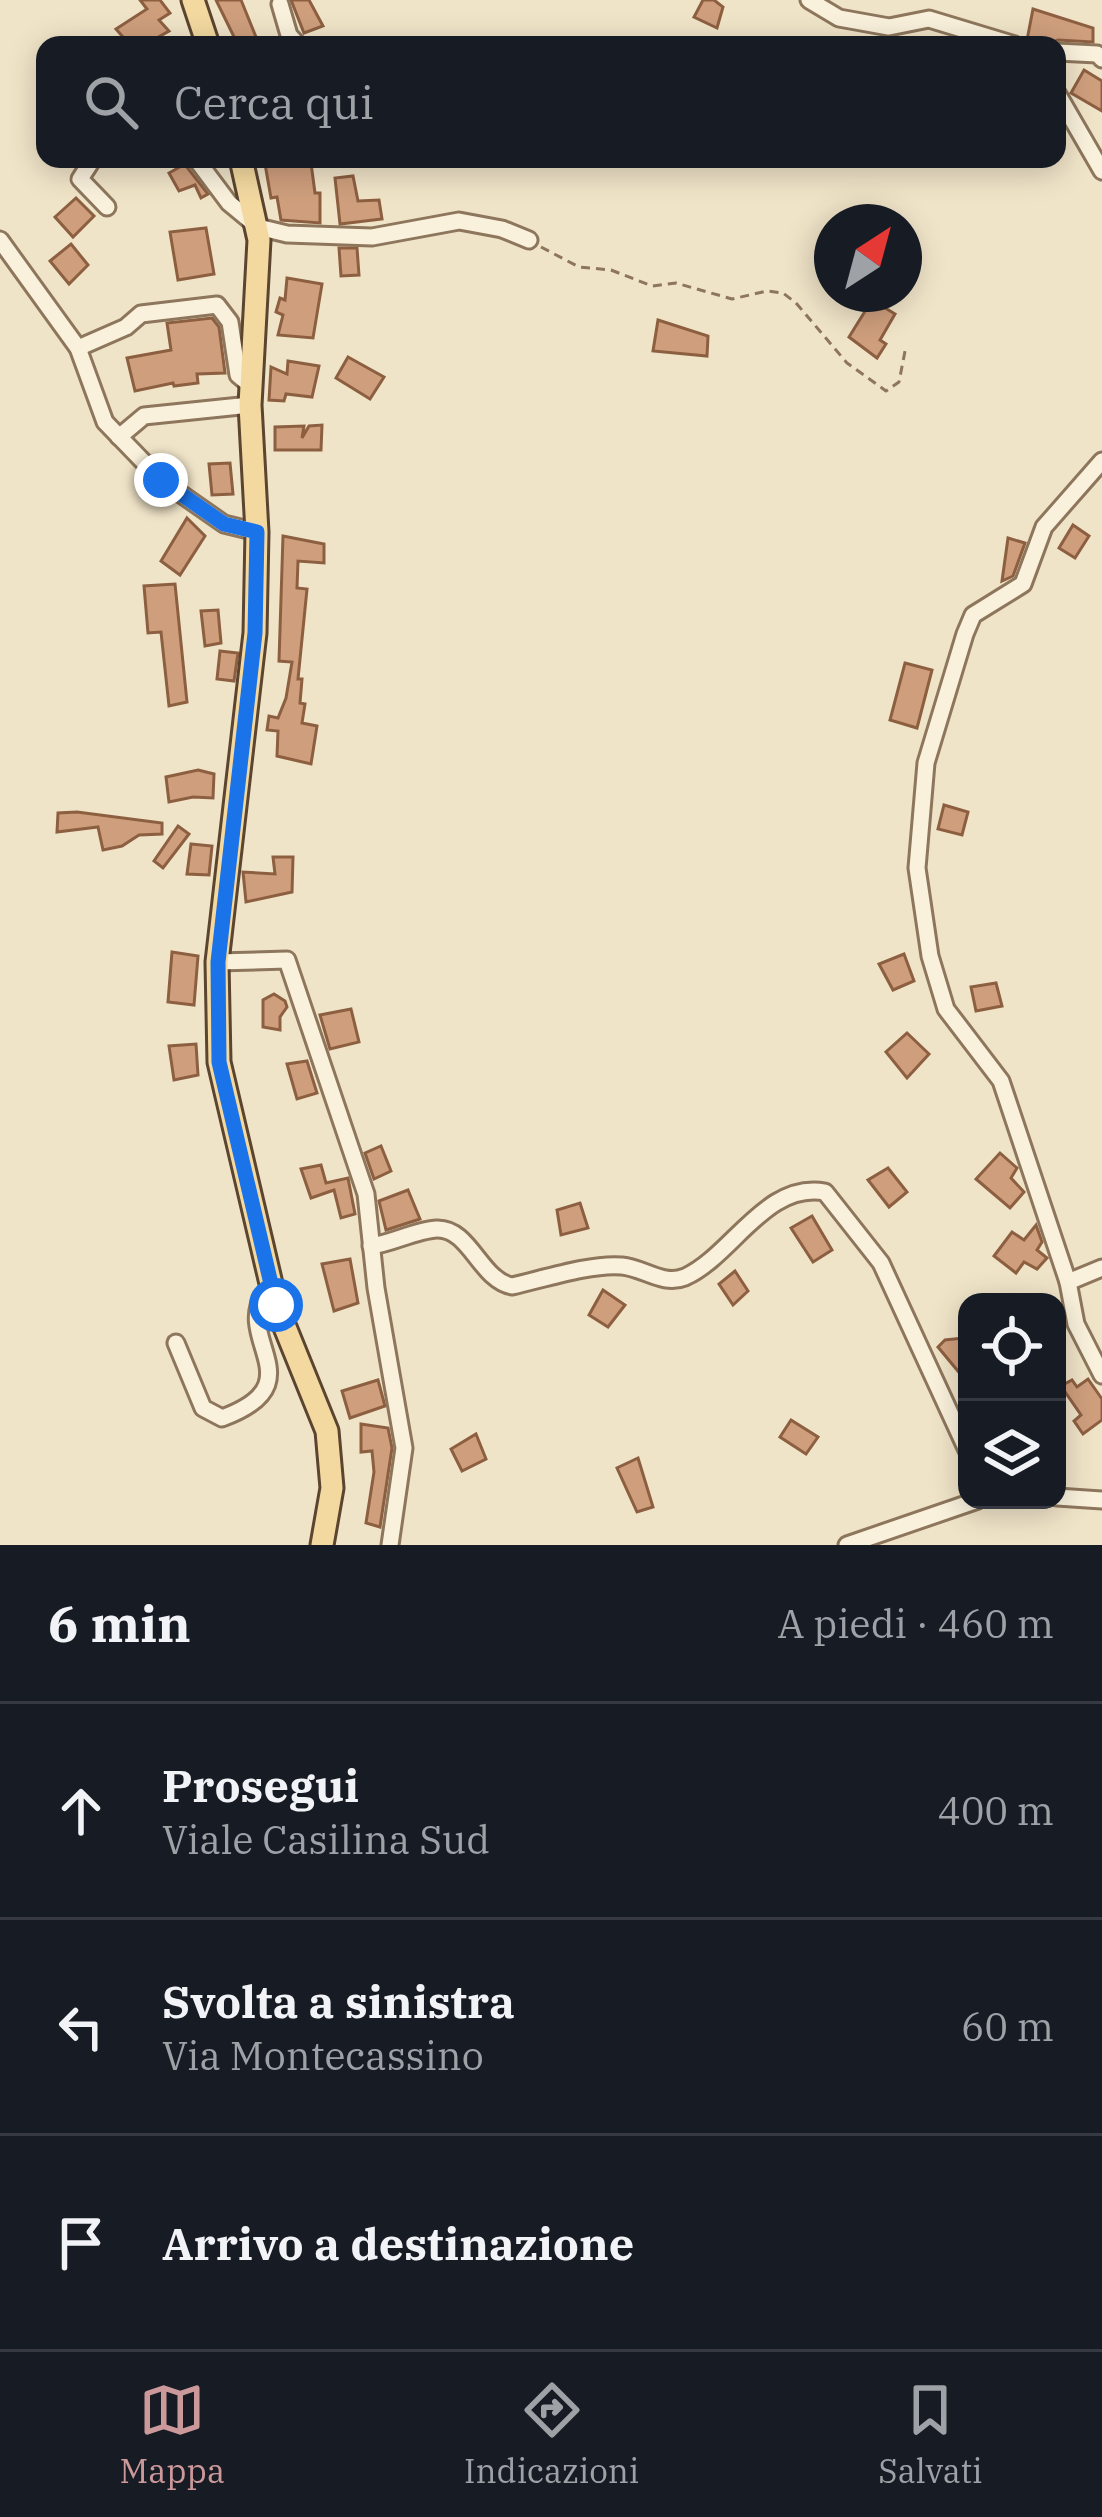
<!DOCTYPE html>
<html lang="it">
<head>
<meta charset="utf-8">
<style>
  body { margin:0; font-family:"IBM Plex Serif",serif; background:#20242c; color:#f1f3f6 }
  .controls { position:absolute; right:36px; bottom:36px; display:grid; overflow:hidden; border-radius:24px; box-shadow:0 6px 30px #0003 }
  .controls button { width:108px; height:108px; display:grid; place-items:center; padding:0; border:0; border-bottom:3px solid #363941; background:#171b24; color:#f1f3f6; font:60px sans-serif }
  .compass { position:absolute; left:814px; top:204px; width:108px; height:108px; border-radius:50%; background:#171b24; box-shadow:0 6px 30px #0003; rotate:36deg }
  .stop { position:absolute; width:36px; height:36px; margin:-27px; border:9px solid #1a73e8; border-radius:50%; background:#fff }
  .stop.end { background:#1a73e8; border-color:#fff; box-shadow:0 3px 12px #0008 }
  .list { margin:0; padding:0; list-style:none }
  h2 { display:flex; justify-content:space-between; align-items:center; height:156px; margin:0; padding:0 48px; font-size:51px }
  h2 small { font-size:39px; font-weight:400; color:#9ea1a6 }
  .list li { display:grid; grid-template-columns:78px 1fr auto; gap:36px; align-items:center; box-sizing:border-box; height:216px; padding:0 48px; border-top:3px solid #363941 }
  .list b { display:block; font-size:45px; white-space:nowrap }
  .list p { margin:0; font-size:39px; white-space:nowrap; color:#9ea1a6 }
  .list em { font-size:39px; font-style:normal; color:#9ea1a6 }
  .icon { flex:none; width:66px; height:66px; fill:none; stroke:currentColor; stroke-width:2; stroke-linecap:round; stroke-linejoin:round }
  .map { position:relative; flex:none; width:1102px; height:1545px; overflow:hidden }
  .search { position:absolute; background:#171b24; box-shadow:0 6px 30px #0003; left:36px; right:36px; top:36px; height:132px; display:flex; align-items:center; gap:30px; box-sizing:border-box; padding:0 42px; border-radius:24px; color:#9ea1a6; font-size:45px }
  .sheet { height:804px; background:#171b24 }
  nav { display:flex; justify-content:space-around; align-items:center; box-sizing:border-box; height:168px; border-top:3px solid #363941; background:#171b24; font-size:33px; color:#9ea1a6 }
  nav a { display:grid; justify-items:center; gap:6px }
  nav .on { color:#cc999b }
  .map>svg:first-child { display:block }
</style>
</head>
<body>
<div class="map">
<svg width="1102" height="1545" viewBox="0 0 1102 1545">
  <rect width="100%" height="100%" fill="#f0e4c8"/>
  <!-- building -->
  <g fill="#cf9f7d" stroke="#8d5f41" stroke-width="3">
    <path d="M 140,0 L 160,0 L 170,13 L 159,20 L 169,31 L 144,45 L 130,45 L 116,29 L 147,9 Z"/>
    <path d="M 216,0 L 241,0 L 258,42 L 238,45 Z"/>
    <path d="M 291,0 L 309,0 L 323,26 L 304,33 Z"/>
    <path d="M 703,0 L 714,0 L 723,7 L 717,28 L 694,17 Z"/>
    <path d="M 1033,9 L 1093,28 L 1093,42 L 1058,40 L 1048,44 L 1027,40 Z"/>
    <path d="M 1084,70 L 1102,81 L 1102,111 L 1071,93 Z"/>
    <path d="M 311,163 L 315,193 L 320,193 L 320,223 L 281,220 L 277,197 L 271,198 L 265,164 Z"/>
    <path d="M 185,164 L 186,166 L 208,194 L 201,198 L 195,185 L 179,191 L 169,173 Z"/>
    <path d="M 353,176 L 358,201 L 379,200 L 382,219 L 340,224 L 335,178 Z"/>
    <path d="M 76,198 L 94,216 L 73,237 L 55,217 Z"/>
    <path d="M 206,228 L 214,274 L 178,280 L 170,232 Z"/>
    <path d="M 71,244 L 88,265 L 69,284 L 50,261 Z"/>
    <path d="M 339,248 L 357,248 L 359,275 L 341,276 Z"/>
    <path d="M 287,278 L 322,284 L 313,338 L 278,335 L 283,315 L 276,312 L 280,298 L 285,300 Z"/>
    <path d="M 872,300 L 895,314 L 880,340 L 886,344 L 877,358 L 849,337 Z"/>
    <path d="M 212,318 L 219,327 L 225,373 L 197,374 L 198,383 L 174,386 L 173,383 L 135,391 L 127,358 L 171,350 L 167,323 Z"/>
    <path d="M 658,320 L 708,336 L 707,356 L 653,351 Z"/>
    <path d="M 348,357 L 384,377 L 370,399 L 336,378 Z"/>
    <path d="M 288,361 L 319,366 L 312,397 L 286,394 L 284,401 L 269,400 L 271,367 L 287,374 Z"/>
    <path d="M 322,425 L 321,450 L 275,450 L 275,427 L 304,426 L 302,438 L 309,426 Z"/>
    <path d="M 230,463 L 233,494 L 212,495 L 209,464 Z"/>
    <path d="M 187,518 L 205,536 L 180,575 L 161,561 Z"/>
    <path d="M 1073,525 L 1089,536 L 1075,558 L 1059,548 Z"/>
    <path d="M 283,536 L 324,544 L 324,563 L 298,561 L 297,588 L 307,589 L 298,679 L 302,679 L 300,703 L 305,704 L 302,723 L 317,726 L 311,764 L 277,756 L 278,731 L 267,730 L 269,716 L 278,718 L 286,698 L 292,662 L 279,661 Z"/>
    <path d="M 1008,538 L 1025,543 L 1013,576 L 1002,581 Z"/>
    <path d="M 175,584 L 187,702 L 169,706 L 161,632 L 148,633 L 144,586 Z"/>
    <path d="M 218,610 L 221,643 L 205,646 L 201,611 Z"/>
    <path d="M 220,651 L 238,653 L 234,681 L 217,679 Z"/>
    <path d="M 905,663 L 932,670 L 917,728 L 890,720 Z"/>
    <path d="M 198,770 L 214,774 L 213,798 L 193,797 L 169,802 L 166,777 Z"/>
    <path d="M 944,805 L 968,812 L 962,835 L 938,829 Z"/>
    <path d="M 77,812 L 162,823 L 162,834 L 139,835 L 122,846 L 103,850 L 98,827 L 57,832 L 58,813 Z"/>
    <path d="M 178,826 L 189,834 L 163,868 L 154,861 Z"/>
    <path d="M 191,844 L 212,846 L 209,875 L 187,874 Z"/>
    <path d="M 273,857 L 293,857 L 292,892 L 246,902 L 243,872 L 275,874 Z"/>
    <path d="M 172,952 L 198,956 L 194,1005 L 168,1002 Z"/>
    <path d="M 904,954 L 914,981 L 893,990 L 879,964 Z"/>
    <path d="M 996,983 L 1002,1006 L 976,1011 L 971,987 Z"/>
    <path d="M 274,994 L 285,1001 L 287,1007 L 280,1017 L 280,1030 L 263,1027 L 263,1000 Z"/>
    <path d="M 351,1009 L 359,1042 L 330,1049 L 320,1015 Z"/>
    <path d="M 907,1033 L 929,1054 L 907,1078 L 886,1052 Z"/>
    <path d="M 196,1044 L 198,1075 L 174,1080 L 169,1046 Z"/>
    <path d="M 307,1061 L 317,1093 L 297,1099 L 287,1064 Z"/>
    <path d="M 381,1146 L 391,1171 L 374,1179 L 365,1153 Z"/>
    <path d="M 1000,1153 L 1017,1168 L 1011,1178 L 1024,1192 L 1010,1208 L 976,1179 Z"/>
    <path d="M 321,1165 L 326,1183 L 348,1178 L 355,1214 L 341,1218 L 334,1190 L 311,1198 L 301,1169 Z"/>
    <path d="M 888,1168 L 907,1192 L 889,1207 L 868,1180 Z"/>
    <path d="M 408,1190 L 420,1219 L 386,1230 L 379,1201 Z"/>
    <path d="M 580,1203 L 588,1228 L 561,1235 L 557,1210 Z"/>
    <path d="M 812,1216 L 832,1250 L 813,1262 L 791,1228 Z"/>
    <path d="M 1036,1225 L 1042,1242 L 1037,1250 L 1047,1258 L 1037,1269 L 1024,1262 L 1016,1273 L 994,1256 L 1012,1232 L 1024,1240 Z"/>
    <path d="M 350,1259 L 358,1303 L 334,1311 L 322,1264 Z"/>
    <path d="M 735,1271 L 748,1291 L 733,1305 L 719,1284 Z"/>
    <path d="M 603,1290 L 625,1305 L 608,1327 L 589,1315 Z"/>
    <path d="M 963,1338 L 967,1345 L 963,1357 L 967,1382 L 938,1347 L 945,1340 Z"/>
    <path d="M 1088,1379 L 1102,1399 L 1102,1420 L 1083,1434 L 1074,1421 L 1081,1415 L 1061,1386 L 1072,1380 L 1077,1387 Z"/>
    <path d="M 378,1380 L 385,1406 L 350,1418 L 342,1391 Z"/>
    <path d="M 791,1420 L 818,1437 L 806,1454 L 780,1437 Z"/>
    <path d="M 361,1424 L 388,1428 L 392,1448 L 380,1527 L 366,1523 L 374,1472 L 372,1451 L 361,1452 Z"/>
    <path d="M 476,1434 L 486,1459 L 462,1471 L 451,1449 Z"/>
    <path d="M 638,1458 L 653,1507 L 637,1512 L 617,1468 Z"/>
  </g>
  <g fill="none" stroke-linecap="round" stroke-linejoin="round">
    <!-- minor casing -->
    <g stroke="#8d765c" stroke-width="21">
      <g id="minor">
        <path d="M 809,0 L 839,18 L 889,27 L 929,19 L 1015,45"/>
        <path d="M 280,4 L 289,35 L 298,45"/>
        <path d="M 1057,52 L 1097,54 L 1102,59"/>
        <path d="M 1057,93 L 1102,171"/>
        <path d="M 93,159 L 80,179 L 107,207"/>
        <path d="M 196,159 L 229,203 L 258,227 L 287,234 L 372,237 L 459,221 L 502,229 L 529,240"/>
        <path d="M 0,240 L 78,348 L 105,422 L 161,480 L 224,524 L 257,532"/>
        <path d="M 78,348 L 126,327 L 141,314 L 217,305 L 230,322 L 238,375 L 250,385"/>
        <path d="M 119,437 L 144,416 L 250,405"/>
        <path d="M 217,962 L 287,960 L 366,1194 L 376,1288 L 404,1448 L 390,1545"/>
        <path d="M 371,1246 C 393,1243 416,1230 437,1229 C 470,1228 480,1280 512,1286 C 543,1279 592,1263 622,1266 C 644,1268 663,1286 685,1277 C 732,1256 766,1181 825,1192 L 881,1263 L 967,1450"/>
        <path d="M 1102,1268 L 1068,1282 L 1076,1324 L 1102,1375"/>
        <path d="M 1068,1282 L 1001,1081 L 946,1009 L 930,956 L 917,868 L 926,763 L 965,634 L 973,615 L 1023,584 L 1044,527 L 1102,461"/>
        <path d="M 176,1343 L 203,1408 L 222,1418 C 315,1384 235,1340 264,1295 L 273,1294"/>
        <path d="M 1057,1497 L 1102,1500"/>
        <path d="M 847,1545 L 978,1500"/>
      </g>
    </g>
    <!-- major casing -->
    <g stroke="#5b4430" stroke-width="27">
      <g id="major">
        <path d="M 193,0 L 208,45"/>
        <path d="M 241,159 L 259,240 L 250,405 L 257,532 L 255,633 L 217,962 L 219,1062 L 276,1305 L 327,1431 L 332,1488 L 322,1545"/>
      </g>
    </g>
    <!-- path -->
    <path stroke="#8d765c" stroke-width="3" stroke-dasharray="9 6" stroke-linecap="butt" d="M 541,247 L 579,267 L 611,270 L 652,286 L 676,283 L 732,299 L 767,291 L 783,293 L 796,303 L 847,363 L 886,391 L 899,382 L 906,346"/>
    <!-- minor -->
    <use href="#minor" stroke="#faf1dc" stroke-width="15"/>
    <!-- major -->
    <use href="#major" stroke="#f3d9a0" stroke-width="21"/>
  </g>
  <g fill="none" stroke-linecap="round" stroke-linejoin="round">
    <!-- route -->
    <path stroke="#1a73e8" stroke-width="15" d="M 161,480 L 224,524 L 257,532 L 255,633 L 218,962 L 219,1062 L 276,1305"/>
  </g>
</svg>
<div class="controls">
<button><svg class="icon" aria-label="locate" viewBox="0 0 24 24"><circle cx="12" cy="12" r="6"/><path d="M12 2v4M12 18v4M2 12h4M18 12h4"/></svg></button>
<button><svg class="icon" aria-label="layers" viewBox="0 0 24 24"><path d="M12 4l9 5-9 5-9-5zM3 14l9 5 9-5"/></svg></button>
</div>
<svg class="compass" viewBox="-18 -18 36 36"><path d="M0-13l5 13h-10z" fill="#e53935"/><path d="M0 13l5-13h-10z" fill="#9ea1a6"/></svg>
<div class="stop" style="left:276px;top:1305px"></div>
<div class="stop end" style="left:161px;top:480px"></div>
<div class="search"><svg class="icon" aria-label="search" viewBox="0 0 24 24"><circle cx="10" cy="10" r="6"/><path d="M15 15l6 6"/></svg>Cerca qui</div>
</div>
<section class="sheet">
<h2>6 min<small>A piedi · 460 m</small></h2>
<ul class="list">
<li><svg class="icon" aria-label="ahead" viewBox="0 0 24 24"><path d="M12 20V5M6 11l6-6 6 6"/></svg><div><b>Prosegui</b><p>Viale Casilina Sud</p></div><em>400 m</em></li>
<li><svg class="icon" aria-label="left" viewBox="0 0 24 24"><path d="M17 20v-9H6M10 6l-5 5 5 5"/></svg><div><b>Svolta a sinistra</b><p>Via Montecassino</p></div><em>60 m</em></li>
<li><svg class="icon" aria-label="arrive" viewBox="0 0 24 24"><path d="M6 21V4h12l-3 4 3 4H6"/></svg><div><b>Arrivo a destinazione</b></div></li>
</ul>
</section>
<nav>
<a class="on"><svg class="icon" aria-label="map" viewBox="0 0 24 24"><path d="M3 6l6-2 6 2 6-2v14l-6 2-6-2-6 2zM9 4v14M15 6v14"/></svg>Mappa</a>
<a><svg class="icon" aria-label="directions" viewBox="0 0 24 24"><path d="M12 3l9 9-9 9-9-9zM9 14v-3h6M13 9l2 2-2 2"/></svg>Indicazioni</a>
<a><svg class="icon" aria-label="saved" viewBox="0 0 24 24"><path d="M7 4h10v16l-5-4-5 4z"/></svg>Salvati</a>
</nav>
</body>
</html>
